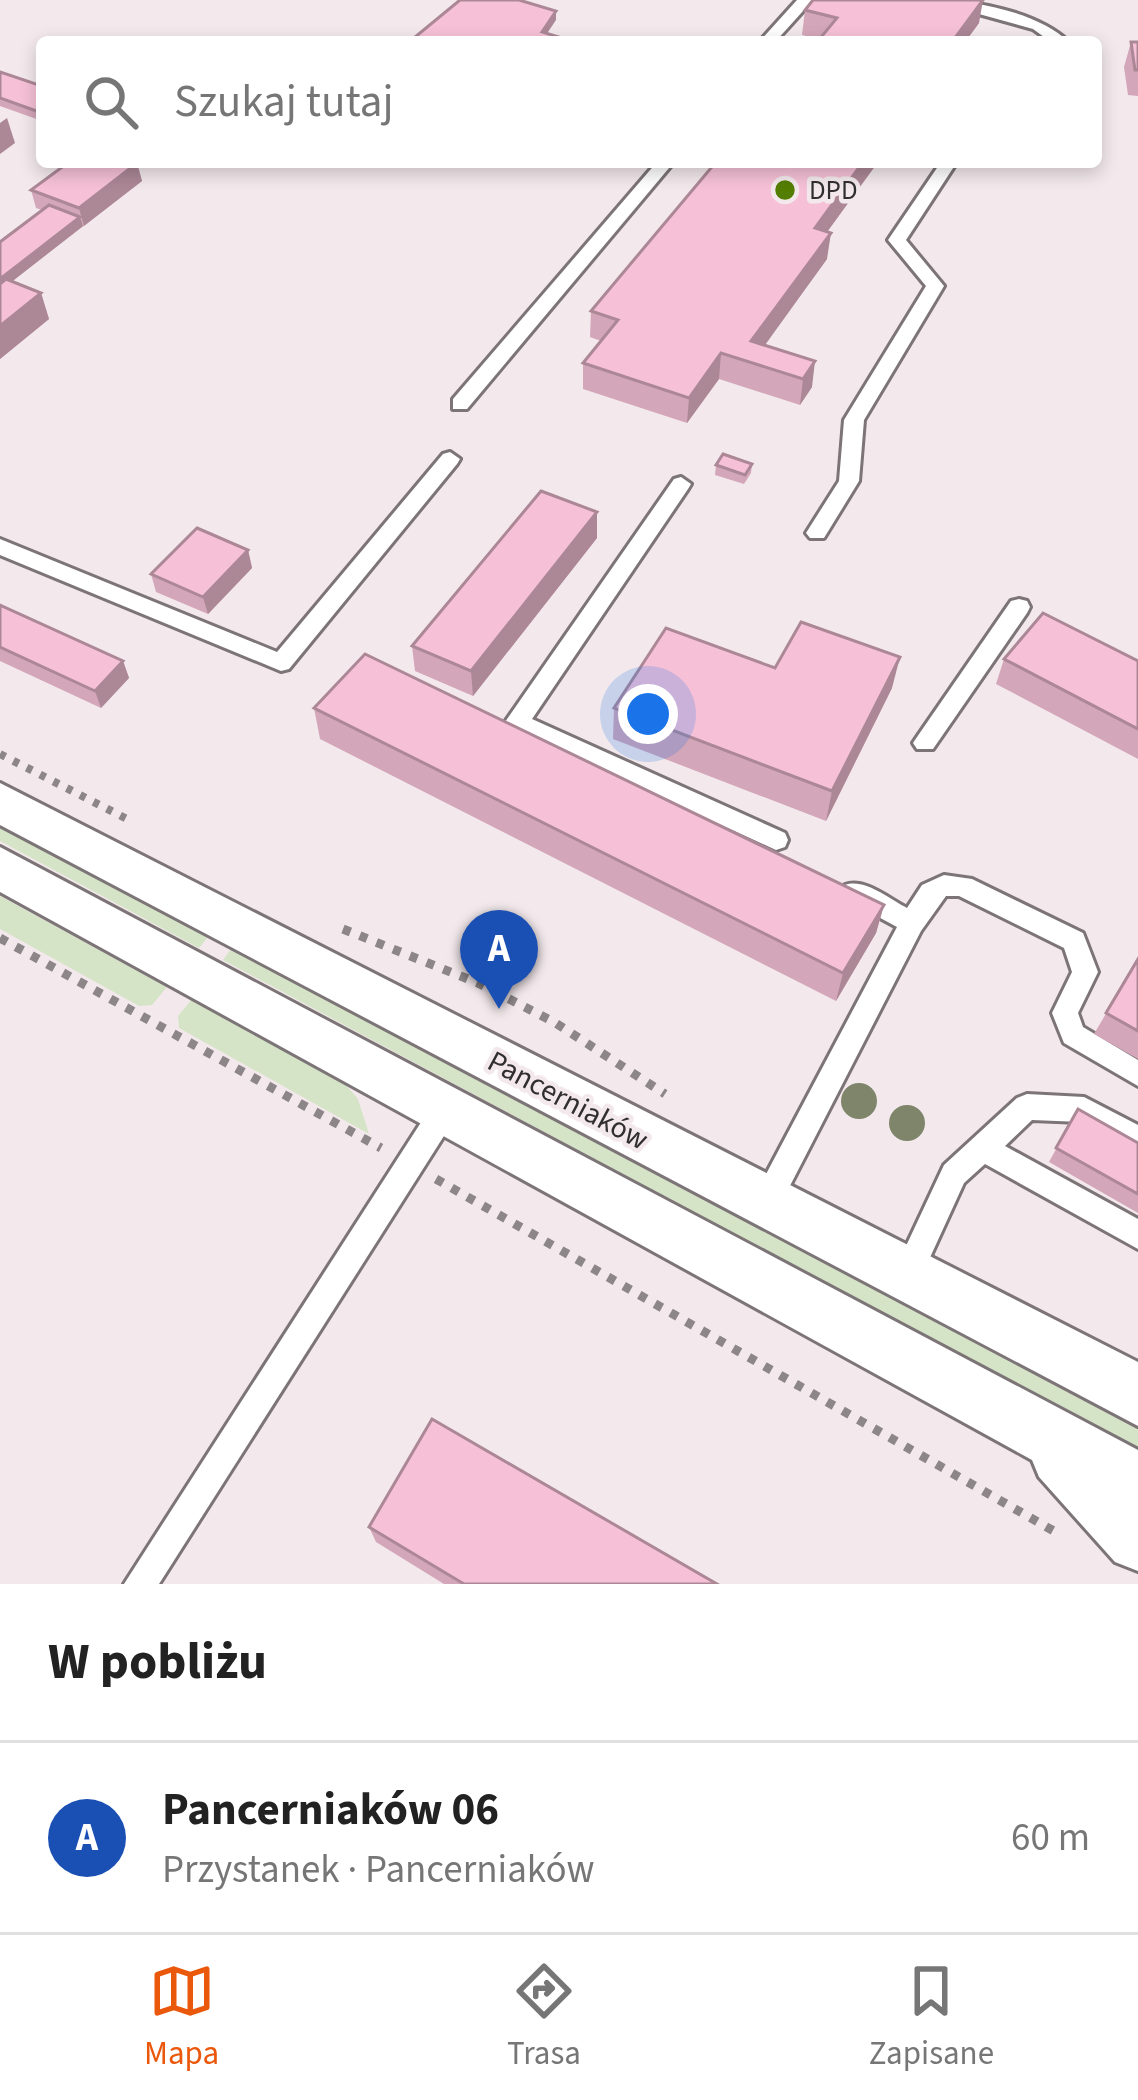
<!DOCTYPE html>
<html lang="pl">
<head>
<meta charset="utf-8">
<style>
  body { margin:0; font-family:"Source Sans 3",sans-serif; background:#f2f2f2; color:#222 }
  .you { position:absolute; left:648px; top:714px; width:42px; height:42px; margin:-30px; border:9px solid #fff; border-radius:50%; background:#1a73e8; box-shadow:0 0 0 18px #1a73e833 }
  .badge { display:grid; place-items:center; width:78px; height:78px; border-radius:50%; background:#ea580c; color:#fff; font-size:39px; font-weight:700 }
  .pin { position:absolute; translate:-50% -99px; filter:drop-shadow(0 3px 6px #0008) }
  .pin::after { content:''; position:absolute; top:63px; width:42px; height:36px; background:inherit; clip-path:polygon(0 0,100% 0,50% 100%) }
  .list { margin:0; padding:0; list-style:none }
  h2 { display:flex; justify-content:space-between; align-items:center; height:156px; margin:0; padding:0 48px; font-size:51px }
  h2 small { font-size:39px; font-weight:400; color:#767676 }
  .list li { display:grid; grid-template-columns:78px 1fr auto; gap:36px; align-items:center; box-sizing:border-box; height:192px; padding:0 48px; border-top:3px solid #e0e0e0 }
  .list b { display:block; font-size:45px; white-space:nowrap }
  .list p { margin:0; font-size:39px; white-space:nowrap; color:#767676 }
  .list em { font-size:39px; font-style:normal; color:#767676 }
  .icon { flex:none; width:66px; height:66px; fill:none; stroke:currentColor; stroke-width:2; stroke-linecap:round; stroke-linejoin:round }
  .map { position:relative; flex:none; width:1138px; height:1584px; overflow:hidden }
  .search { position:absolute; background:#fff; box-shadow:0 6px 18px #0003; left:36px; right:36px; top:36px; height:132px; display:flex; align-items:center; gap:30px; box-sizing:border-box; padding:0 42px; border-radius:12px; color:#767676; font-size:45px }
  .sheet { height:348px; background:#fff }
  nav { display:flex; justify-content:space-around; align-items:center; box-sizing:border-box; height:168px; border-top:3px solid #e0e0e0; background:#fff; font-size:33px; color:#767676 }
  nav a { display:grid; justify-items:center; gap:6px }
  nav .on { color:#ea580c }
  .map>svg:first-child { display:block }
</style>
</head>
<body>
<div class="map">
<svg width="1138" height="1584" viewBox="0 0 1138 1584">
  <rect width="100%" height="100%" fill="#f3e9ec"/>
  <!-- green -->
  <g fill="#d5e4c7">
    <path d="M 0,827 L 208,937 L 199,948 L 0,841 Z"/>
    <path d="M 0,896 L 167,987 L 152,1005 L 139,1006 L 0,929 Z"/>
    <path d="M 231,949 L 1138,1429 L 1138,1450 L 223,960 Z"/>
    <path d="M 192,999 L 344,1083 L 358,1099 L 369,1134 L 179,1028 L 178,1016 Z"/>
  </g>
  <g fill="none" stroke-linecap="round" stroke-linejoin="round">
    <!-- lane casing -->
    <g stroke="#7c7477" stroke-width="6">
      <g id="lane">
        <path d="M 797,0 L 813,0 L 775,42 L 759,42 Z"/>
        <path d="M 928,0 C 973,0 1036,11 1069,42 L 1051,42 L 1033,29 Z"/>
        <path d="M 657,162 L 674,162 L 467,409 L 453,409 L 453,399 Z"/>
        <path d="M 941,162 L 957,162 L 906,240 L 944,286 L 864,420 L 859,481 L 824,538 L 810,538 L 806,533 L 839,481 L 844,420 L 926,286 L 888,240 Z"/>
        <path d="M 450,452 L 460,459 L 457,464 L 289,669 L 281,671 L 0,555 L 0,539 L 277,652 L 443,454 Z"/>
        <path d="M 681,477 L 691,484 L 688,489 L 532,719 L 785,833 L 788,840 L 785,847 L 776,850 L 509,728 L 505,722 L 674,479 Z"/>
        <path d="M 1019,599 L 1027,601 L 1030,607 L 1027,613 L 933,749 L 917,749 L 913,743 L 917,737 L 1011,601 Z"/>
        <path d="M 944,875 L 972,879 L 1083,933 L 1098,972 L 1078,1013 L 1083,1027 L 1138,1060 L 1138,1086 L 1064,1043 L 1052,1013 L 1072,972 L 1064,948 L 959,896 L 946,896 L 921,931 L 776,1213 L 766,1217 L 756,1213 L 752,1203 L 756,1193 L 897,927 L 845,899 L 841,892 L 845,885 C 865,878 889,899 907,908 L 922,885 Z"/>
        <path d="M 1027,1094 L 1084,1097 L 1138,1125 L 1138,1153 L 1081,1122 L 1032,1120 L 1005,1146 L 1138,1219 L 1138,1249 L 985,1164 L 964,1183 L 917,1286 L 907,1290 L 897,1286 L 892,1276 L 944,1165 L 1017,1098 Z"/>
        <path d="M 446,1095 L 456,1099 L 460,1108 L 456,1117 L 159,1584 L 124,1584 L 436,1099 Z"/>
      </g>
    </g>
    <!-- street casing -->
    <g stroke="#7c7477" stroke-width="6">
      <g id="street">
        <path d="M 0,783 L 1138,1362 L 1138,1426 L 0,825 Z"/>
        <path d="M 0,847 L 1138,1450 L 1138,1571 L 1115,1562 L 1039,1477 L 1032,1460 L 0,892 Z"/>
      </g>
    </g>
    <!-- path-far1 -->
    <path stroke="#8d8688" stroke-width="8" stroke-dasharray="6 9" stroke-linecap="butt" d="M 0,754 L 127,819"/>
    <!-- path -->
    <g stroke="#8d8688" stroke-width="9" stroke-dasharray="8 10" stroke-linecap="butt">
      <path d="M 343,929 L 478,983 L 554,1022 L 665,1094"/>
      <path d="M 0,938 L 381,1148"/>
      <path d="M 436,1179 L 1059,1534"/>
    </g>
    <!-- lane -->
    <use href="#lane" fill="#fff" fill-rule="evenodd"/>
    <!-- street -->
    <use href="#street" fill="#fff" fill-rule="evenodd"/>
  </g>
  <!-- trees -->
  <g fill="#7f856b">
    <circle cx="859" cy="1101" r="18"/>
    <circle cx="907" cy="1123" r="18"/>
  </g>
  <!-- wall -->
  <g fill="#d4a6b9">
    <path d="M 805,10 L 979,23 L 965,42 L 817,42 L 819,39 L 802,35 Z"/>
    <path d="M 1131,42 L 1138,42 L 1138,96 L 1128,95 L 1124,67 Z"/>
    <path d="M 0,72 L 42,86 L 42,121 L 0,106 Z"/>
    <path d="M 505,162 L 529,162 L 523,168 Z"/>
    <path d="M 878,162 L 827,232 L 827,259 L 764,345 L 812,387 L 800,405 L 719,379 L 687,423 L 583,389 L 583,363 L 601,341 L 590,337 L 591,311 Z"/>
    <path d="M 137,163 L 142,181 L 12,281 L 41,293 L 49,319 L 0,359 L 0,242 L 42,210 L 36,208 L 31,190 Z"/>
    <path d="M 752,464 L 751,473 L 744,484 L 715,475 L 716,465 Z"/>
    <path d="M 597,512 L 597,538 L 473,696 L 415,671 L 412,646 Z"/>
    <path d="M 248,550 L 252,568 L 208,614 L 156,592 L 151,574 Z"/>
    <path d="M 0,605 L 123,661 L 129,678 L 101,708 L 0,661 Z"/>
    <path d="M 1004,659 L 1138,661 L 1138,759 L 996,684 Z"/>
    <path d="M 892,688 L 826,821 L 613,739 L 614,708 Z"/>
    <path d="M 314,708 L 884,905 L 876,933 L 836,1001 L 320,739 Z"/>
    <path d="M 1138,959 L 1138,1059 L 1094,1034 Z"/>
    <path d="M 1078,1109 L 1138,1143 L 1138,1213 L 1049,1162 Z"/>
    <path d="M 369,1527 L 717,1584 L 444,1584 L 376,1542 Z"/>
  </g>
  <!-- shaded-wall -->
  <g fill="#ac8796">
    <path d="M 983,0 L 979,23 L 965,42 L 952,42 Z"/>
    <path d="M 556,11 L 556,20 L 542,41 L 542,32 Z"/>
    <path d="M 7,118 L 15,143 L 0,154 L 0,123 Z"/>
    <path d="M 863,162 L 878,162 L 811,254 L 815,228 Z"/>
    <path d="M 137,163 L 142,181 L 84,226 L 79,208 Z"/>
    <path d="M 80,217 L 83,226 L 0,291 L 0,279 Z"/>
    <path d="M 831,233 L 827,259 L 752,363 L 751,341 Z"/>
    <path d="M 41,293 L 49,319 L 0,359 L 0,326 Z"/>
    <path d="M 721,353 L 719,379 L 687,423 L 689,398 Z"/>
    <path d="M 815,361 L 812,387 L 800,405 L 803,379 Z"/>
    <path d="M 597,512 L 597,538 L 473,696 L 471,671 Z"/>
    <path d="M 248,550 L 252,568 L 208,614 L 203,597 Z"/>
    <path d="M 900,657 L 892,688 L 826,821 L 832,791 Z"/>
    <path d="M 123,661 L 129,678 L 101,708 L 95,691 Z"/>
    <path d="M 884,905 L 876,933 L 836,1001 L 843,973 Z"/>
  </g>
  <!-- building -->
  <g fill="#f6c1d7" stroke="#ac8796" stroke-width="3">
    <path d="M 460,0 L 519,0 L 556,11 L 542,32 L 575,42 L 409,42 Z"/>
    <path d="M 813,0 L 983,0 L 952,42 L 817,42 L 837,18 L 805,10 Z"/>
    <path d="M 1131,42 L 1138,42 L 1138,70 L 1135,70 Z"/>
    <path d="M 0,72 L 42,86 L 42,113 L 0,98 Z"/>
    <path d="M 69,162 L 135,162 L 137,163 L 79,208 L 31,190 Z"/>
    <path d="M 716,162 L 863,162 L 815,228 L 831,233 L 751,341 L 815,361 L 803,379 L 721,353 L 689,398 L 583,363 L 618,320 L 591,311 Z"/>
    <path d="M 49,205 L 80,217 L 0,279 L 0,242 Z"/>
    <path d="M 6,279 L 41,293 L 0,326 L 0,284 Z"/>
    <path d="M 723,454 L 752,464 L 745,475 L 716,465 Z"/>
    <path d="M 541,491 L 597,512 L 471,671 L 412,646 Z"/>
    <path d="M 197,528 L 248,550 L 203,597 L 151,574 Z"/>
    <path d="M 0,605 L 123,661 L 95,691 L 0,647 Z"/>
    <path d="M 1043,613 L 1138,661 L 1138,729 L 1004,659 Z"/>
    <path d="M 801,622 L 900,657 L 832,791 L 614,708 L 666,628 L 775,668 Z"/>
    <path d="M 365,654 L 884,905 L 843,973 L 314,708 Z"/>
    <path d="M 1138,959 L 1138,1031 L 1106,1013 Z"/>
    <path d="M 1078,1109 L 1138,1143 L 1138,1194 L 1056,1148 Z"/>
    <path d="M 432,1419 L 717,1584 L 464,1584 L 369,1527 Z"/>
  </g>
  <!-- markers -->
  <circle fill="#537e02" stroke="#f3e9ec" stroke-width="4.5" cx="785" cy="190" r="12"/>
  <g text-anchor="middle" stroke-width="9" stroke-linejoin="round" paint-order="stroke">
    <!-- far-poi labels -->
    <g font-size="27" fill="#312e2f" stroke="#f3e9ec" text-anchor="start">
      <text x="809" y="199">DPD</text>
    </g>
    <!-- street labels -->
    <g font-size="30" fill="#312e2f" stroke="#f3e9ec">
      <text transform="translate(568 1100) rotate(28)" y="10">Pancerniaków</text>
    </g>
  </g>
</svg>
<div class="you"></div>
<div class="pin badge" style="left:499px;top:1009px;background:#1a4fb4">A</div>
<div class="search"><svg class="icon" aria-label="search" viewBox="0 0 24 24"><circle cx="10" cy="10" r="6"/><path d="M15 15l6 6"/></svg>Szukaj tutaj</div>
</div>
<section class="sheet">
<h2>W pobliżu<small></small></h2>
<ul class="list">
<li><span class="badge" style="background:#1a4fb4">A</span><div><b>Pancerniaków 06</b><p>Przystanek · Pancerniaków</p></div><em>60 m</em></li>
</ul>
</section>
<nav>
<a class="on"><svg class="icon" aria-label="map" viewBox="0 0 24 24"><path d="M3 6l6-2 6 2 6-2v14l-6 2-6-2-6 2zM9 4v14M15 6v14"/></svg>Mapa</a>
<a><svg class="icon" aria-label="directions" viewBox="0 0 24 24"><path d="M12 3l9 9-9 9-9-9zM9 14v-3h6M13 9l2 2-2 2"/></svg>Trasa</a>
<a><svg class="icon" aria-label="saved" viewBox="0 0 24 24"><path d="M7 4h10v16l-5-4-5 4z"/></svg>Zapisane</a>
</nav>
</body>
</html>
